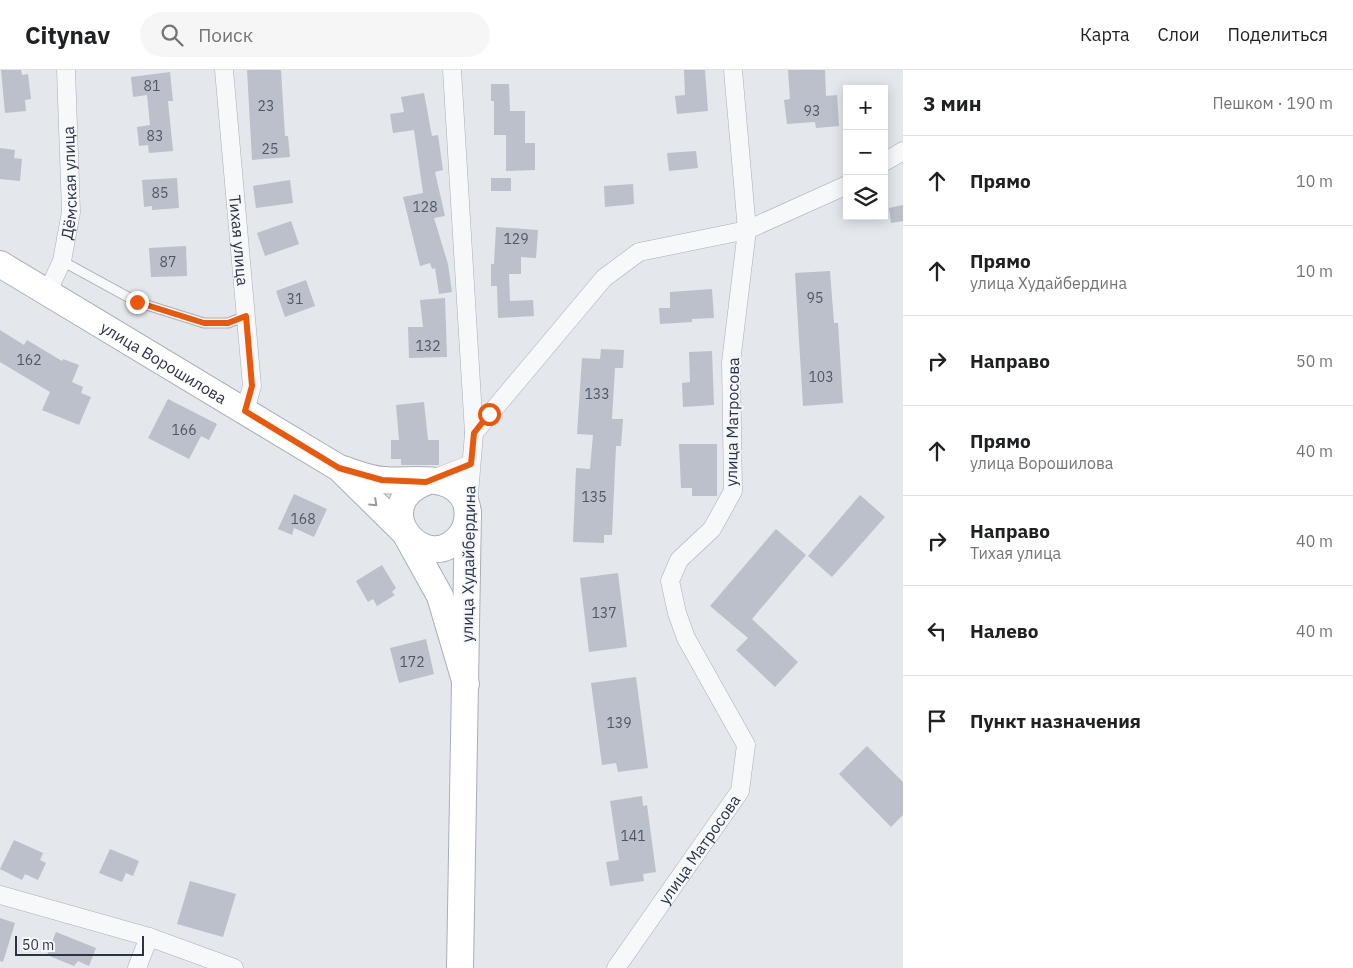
<!DOCTYPE html>
<html lang="ru">
<head>
<meta charset="utf-8">
<style>
  body { margin:0; font-family:"IBM Plex Sans",sans-serif; background:#f6f6f6; color:#202124 }
  .controls { position:absolute; right:15px; top:15px; display:grid; overflow:hidden; border-radius:0px; box-shadow:0 2px 12px #0003 }
  .controls button { width:45px; height:45px; display:grid; place-items:center; padding:0; border:0; border-bottom:1px solid #e0e0e0; background:#fff; color:#202124; font:25px sans-serif }
  .scale { position:absolute; left:15px; bottom:12px; width:129px; box-sizing:border-box; padding-left:5px; border:2px solid #2b3445; border-top:0; font-size:14px; line-height:18px; white-space:nowrap; color:#2b3445; -webkit-text-stroke:4px #f4f6f9; paint-order:stroke }
  .stop { position:absolute; width:15px; height:15px; margin:-11px; border:4px solid #ea580c; border-radius:50%; background:#fff }
  .stop.end { background:#ea580c; border-color:#fff; box-shadow:0 1px 5px #0008 }
  .list { margin:0; padding:0; list-style:none }
  h2 { display:flex; justify-content:space-between; align-items:center; height:65px; margin:0; padding:0 20px; font-size:21px }
  h2 small { font-size:16px; font-weight:400; color:#757577 }
  .list li { display:grid; grid-template-columns:32px 1fr auto; gap:15px; align-items:center; box-sizing:border-box; height:90px; padding:0 20px; border-top:1px solid #e0e0e0 }
  .list b { display:block; font-size:19px; white-space:nowrap }
  .list p { margin:0; font-size:16px; white-space:nowrap; color:#757577 }
  .list em { font-size:16px; font-style:normal; color:#757577 }
  .icon { flex:none; width:28px; height:28px; fill:none; stroke:currentColor; stroke-width:2; stroke-linecap:round; stroke-linejoin:round }
  .map { position:relative; flex:none; width:903px; height:898px; overflow:hidden }
  header { display:flex; align-items:center; gap:30px; box-sizing:border-box; height:70px; padding:0 25px; background:#fff; border-bottom:1px solid #e0e0e0 }
  header strong { font-size:24px }
  nav { display:flex; gap:28px; margin-inline-start:auto; font-size:18px }
  .search { width:350px; height:45px; background:#f6f6f6; display:flex; align-items:center; gap:12px; box-sizing:border-box; padding:0 18px; border-radius:28px; color:#757577; font-size:19px }
  main { display:flex }
  aside { flex:1; background:#fff }
  .map>svg:first-child { display:block }
</style>
</head>
<body>
<header>
<strong>Citynav</strong>
<div class="search"><svg class="icon" aria-label="search" viewBox="0 0 24 24"><circle cx="10" cy="10" r="6"/><path d="M15 15l6 6"/></svg>Поиск</div>
<nav><a>Карта</a><a>Слои</a><a>Поделиться</a></nav>
</header>
<main>
<div class="map">
<svg width="903" height="898" viewBox="0 0 903 898">
  <rect width="100%" height="100%" fill="#e4e7ec"/>
  <!-- building -->
  <g fill="#bbc0ca">
    <path d="M 1,0 L 21,0 L 22,5 L 28,4 L 31,29 L 25,30 L 26,41 L 5,43 Z"/>
    <path d="M 247,0 L 281,0 L 285,66 L 288,66 L 290,87 L 252,90 Z"/>
    <path d="M 684,0 L 705,0 L 708,41 L 677,44 L 675,26 L 685,25 Z"/>
    <path d="M 788,0 L 825,0 L 826,26 L 837,25 L 839,56 L 816,58 L 815,52 L 787,54 L 784,30 L 790,29 Z"/>
    <path d="M 170,2 L 173,31 L 168,31 L 173,81 L 149,83 L 148,75 L 139,76 L 137,57 L 150,55 L 147,25 L 133,27 L 131,7 Z"/>
    <path d="M 491,14 L 509,14 L 510,41 L 525,41 L 525,73 L 535,73 L 535,100 L 506,101 L 506,65 L 494,65 L 494,31 L 491,31 Z"/>
    <path d="M 424,23 L 432,66 L 438,65 L 443,100 L 435,102 L 445,146 L 434,148 L 448,194 L 452,222 L 439,224 L 435,198 L 432,199 L 430,193 L 420,196 L 403,127 L 423,123 L 414,60 L 393,63 L 390,44 L 404,42 L 401,27 Z"/>
    <path d="M 0,78 L 15,80 L 14,88 L 22,89 L 20,111 L 0,109 Z"/>
    <path d="M 696,81 L 698,98 L 669,101 L 667,83 Z"/>
    <path d="M 177,108 L 179,138 L 152,140 L 152,136 L 144,137 L 142,110 Z"/>
    <rect x="491" y="108" width="20" height="13"/>
    <path d="M 290,110 L 293,133 L 256,138 L 253,116 Z"/>
    <path d="M 633,114 L 634,134 L 605,137 L 604,116 Z"/>
    <path d="M 903,135 L 903,151 L 891,153 L 889,138 Z"/>
    <path d="M 291,151 L 299,174 L 265,186 L 257,163 Z"/>
    <path d="M 496,157 L 538,160 L 536,188 L 521,187 L 521,204 L 509,204 L 510,231 L 533,230 L 534,246 L 498,248 L 497,216 L 491,216 L 491,194 L 494,194 Z"/>
    <path d="M 186,176 L 187,206 L 151,207 L 149,178 Z"/>
    <path d="M 830,201 L 834,253 L 838,253 L 843,333 L 803,336 L 795,203 Z"/>
    <path d="M 306,210 L 315,236 L 285,247 L 276,221 Z"/>
    <path d="M 712,219 L 714,248 L 692,249 L 692,252 L 660,254 L 659,238 L 670,238 L 670,222 Z"/>
    <path d="M 445,228 L 447,287 L 409,288 L 408,257 L 423,257 L 420,230 Z"/>
    <path d="M 0,260 L 24,275 L 27,270 L 62,291 L 63,289 L 79,295 L 72,312 L 83,317 L 81,323 L 91,327 L 79,355 L 42,340 L 50,322 L 0,292 Z"/>
    <path d="M 601,279 L 624,280 L 623,298 L 615,298 L 612,349 L 623,349 L 621,376 L 616,376 L 612,465 L 604,465 L 604,473 L 573,472 L 576,398 L 590,399 L 593,365 L 577,364 L 582,288 L 600,289 Z"/>
    <path d="M 712,281 L 714,335 L 683,337 L 682,313 L 690,312 L 689,282 Z"/>
    <path d="M 168,329 L 217,354 L 209,370 L 201,366 L 189,389 L 148,368 Z"/>
    <path d="M 424,332 L 428,370 L 439,370 L 439,395 L 401,395 L 401,389 L 391,389 L 391,370 L 399,370 L 396,335 Z"/>
    <path d="M 679,374 L 717,374 L 717,426 L 692,426 L 692,418 L 681,418 Z"/>
    <path d="M 294,424 L 327,439 L 314,467 L 294,458 L 292,465 L 278,459 Z"/>
    <path d="M 860,425 L 885,447 L 832,507 L 808,486 Z"/>
    <path d="M 776,459 L 806,485 L 752,549 L 798,592 L 775,617 L 736,580 L 748,568 L 710,536 Z"/>
    <path d="M 382,495 L 396,518 L 392,522 L 395,525 L 377,536 L 373,529 L 368,532 L 356,511 Z"/>
    <path d="M 618,503 L 627,577 L 589,582 L 580,508 Z"/>
    <path d="M 426,569 L 434,604 L 399,613 L 390,578 Z"/>
    <path d="M 636,607 L 648,698 L 618,702 L 616,693 L 602,695 L 591,613 Z"/>
    <path d="M 867,676 L 903,712 L 903,745 L 891,757 L 839,704 Z"/>
    <path d="M 642,726 L 643,736 L 647,735 L 656,802 L 643,804 L 644,811 L 610,816 L 606,792 L 619,790 L 610,731 Z"/>
    <path d="M 14,770 L 43,783 L 40,790 L 46,793 L 38,810 L 25,804 L 22,810 L 0,799 Z"/>
    <path d="M 110,779 L 139,791 L 133,806 L 126,803 L 122,812 L 99,803 Z"/>
    <path d="M 190,811 L 236,824 L 223,867 L 177,854 Z"/>
    <path d="M 0,848 L 15,853 L 3,892 L 0,891 Z"/>
    <path d="M 56,862 L 96,878 L 89,896 L 78,891 L 74,896 L 47,885 Z"/>
  </g>
  <g fill="none" stroke-linecap="round" stroke-linejoin="round">
    <!-- lane casing -->
    <g stroke="#a9aeb7" stroke-width="11">
      <path id="lane" d="M 62,191 L 137,232 L 204,253 L 228,253 L 246,246"/>
    </g>
    <!-- street casing -->
    <g stroke="#a9aeb7" stroke-width="19">
      <g id="street">
        <path id="s1" d="M 224,0 L 252,316 L 245,341"/>
        <path d="M 452,0 L 474,363 L 468,437"/>
        <path d="M 884,92 L 903,81"/>
        <path id="s2" d="M 48,221 L 62,191 L 71,142 L 66,0"/>
        <path d="M 474,363 L 604,208 L 639,182 L 747,160 L 847,115"/>
        <path d="M 430,410 L 471,394"/>
        <path d="M 0,825 L 149,867 L 234,898"/>
        <path d="M 137,898 L 149,867"/>
        <path id="s3" d="M 616,898 L 740,721 L 746,675 L 686,568 L 677,543 L 670,511 L 679,490 L 712,459 L 733,421 L 731,292 L 747,160 L 733,0"/>
      </g>
    </g>
    <!-- secondary casing -->
    <g stroke="#a9aeb7" stroke-width="28">
      <g id="secondary">
        <path id="s4" d="M 0,194 L 339,398 L 405,463 L 440,526 L 466,614"/>
        <path d="M 342,399 C 355,403 369,409 383,410 C 409,413 454,400 466,433 C 469,443 468,456 461,465 C 426,510 365,436 426,412"/>
        <path d="M 460,898 L 468,442"/>
      </g>
    </g>
    <!-- lane -->
    <use href="#lane" stroke="#f7f8fa" stroke-width="9"/>
    <!-- street -->
    <use href="#street" stroke="#f7f8fa" stroke-width="18"/>
    <!-- secondary -->
    <use href="#secondary" stroke="#fff" stroke-width="26"/>
  </g>
  <!-- one-way arrows -->
  <defs><path id="oneway-chevron" d="M-2-3.5L2.5 0L-2 3.5" fill="none" stroke-width="1.6" stroke-linecap="round" stroke-linejoin="round" transform="scale(1.25)"/></defs>
  <use stroke="#959aa2" href="#oneway-chevron" transform="translate(374 433) rotate(44)"/>
  <g fill="none" stroke-linecap="round" stroke-linejoin="round">
    <!-- route -->
    <path stroke="#ea580c" stroke-width="6" d="M 137,232 L 204,253 L 228,253 L 246,246 L 252,316 L 245,341 L 339,398 L 382,410 L 426,412 L 471,394 L 474,363 L 489,344"/>
  </g>
  <g text-anchor="middle" stroke-width="4" stroke-linejoin="round" paint-order="stroke">
    <!-- number labels -->
    <g font-size="14" fill="#4f5766">
      <text x="152" y="21">81</text>
      <text x="266" y="41">23</text>
      <text x="812" y="46">93</text>
      <text x="155" y="71">83</text>
      <text x="270" y="84">25</text>
      <text x="160" y="128">85</text>
      <text x="425" y="142">128</text>
      <text x="516" y="174">129</text>
      <text x="168" y="197">87</text>
      <text x="815" y="233">95</text>
      <text x="295" y="234">31</text>
      <text x="428" y="281">132</text>
      <text x="29" y="295">162</text>
      <text x="821" y="312">103</text>
      <text x="597" y="329">133</text>
      <text x="184" y="365">166</text>
      <text x="594" y="432">135</text>
      <text x="303" y="454">168</text>
      <text x="604" y="548">137</text>
      <text x="412" y="597">172</text>
      <text x="619" y="658">139</text>
      <text x="633" y="771">141</text>
    </g>
    <!-- street labels -->
    <g font-size="16" fill="#2b3445" stroke="#f4f6f9">
      <text dy="6" stroke="none"><textPath href="#s2" startOffset="112">Дёмская улица</textPath></text>
      <text dy="6" stroke="none"><textPath href="#s1" startOffset="171">Тихая улица</textPath></text>
      <text dy="6" stroke="none"><textPath href="#s4" startOffset="191">улица Ворошилова</textPath></text>
      <text transform="translate(732 352) rotate(-89)" y="6">улица Матросова</text>
      <text transform="translate(468 494) rotate(-89)" y="6">улица Худайбердина</text>
      <text dy="6" stroke="none"><textPath href="#s3" startOffset="145">улица Матросова</textPath></text>
    </g>
  </g>
</svg>
<div class="controls">
<button>+</button>
<button>−</button>
<button><svg class="icon" aria-label="layers" viewBox="0 0 24 24"><path d="M12 4l9 5-9 5-9-5zM3 14l9 5 9-5"/></svg></button>
</div>
<div class="scale">50 m</div>
<div class="stop" style="left:489px;top:344px"></div>
<div class="stop end" style="left:137px;top:232px"></div>
</div>
<aside>
<h2>3 мин<small>Пешком · 190 m</small></h2>
<ul class="list">
<li><svg class="icon" aria-label="ahead" viewBox="0 0 24 24"><path d="M12 20V5M6 11l6-6 6 6"/></svg><div><b>Прямо</b></div><em>10 m</em></li>
<li><svg class="icon" aria-label="ahead" viewBox="0 0 24 24"><path d="M12 20V5M6 11l6-6 6 6"/></svg><div><b>Прямо</b><p>улица Худайбердина</p></div><em>10 m</em></li>
<li><svg class="icon" aria-label="right" viewBox="0 0 24 24"><path d="M7 20v-9h11M14 6l5 5-5 5"/></svg><div><b>Направо</b></div><em>50 m</em></li>
<li><svg class="icon" aria-label="ahead" viewBox="0 0 24 24"><path d="M12 20V5M6 11l6-6 6 6"/></svg><div><b>Прямо</b><p>улица Ворошилова</p></div><em>40 m</em></li>
<li><svg class="icon" aria-label="right" viewBox="0 0 24 24"><path d="M7 20v-9h11M14 6l5 5-5 5"/></svg><div><b>Направо</b><p>Тихая улица</p></div><em>40 m</em></li>
<li><svg class="icon" aria-label="left" viewBox="0 0 24 24"><path d="M17 20v-9H6M10 6l-5 5 5 5"/></svg><div><b>Налево</b></div><em>40 m</em></li>
<li><svg class="icon" aria-label="arrive" viewBox="0 0 24 24"><path d="M6 21V4h12l-3 4 3 4H6"/></svg><div><b>Пункт назначения</b></div></li>
</ul>
</aside>
</main>
</body>
</html>
